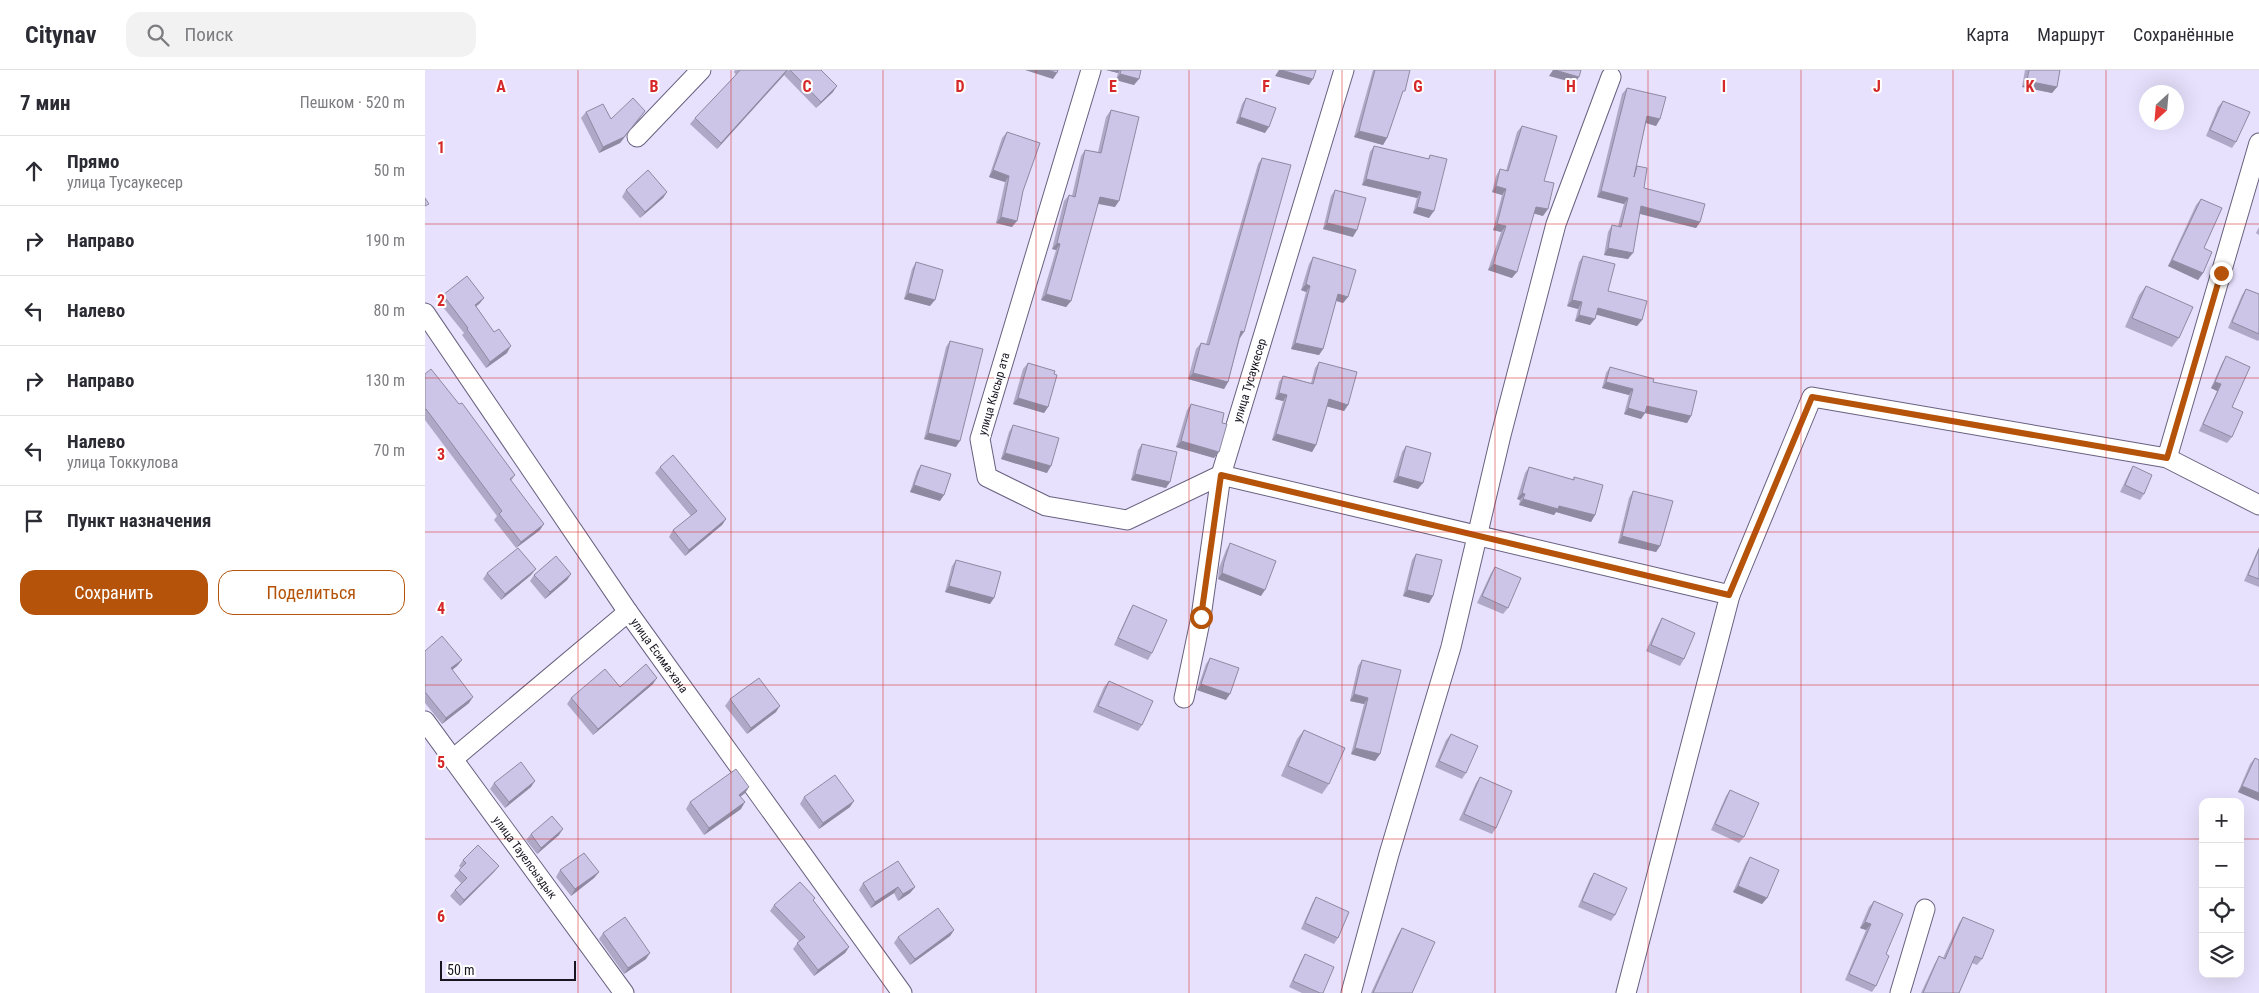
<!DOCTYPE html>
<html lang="ru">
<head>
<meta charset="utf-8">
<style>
  body { margin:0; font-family:"Roboto Condensed",sans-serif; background:#f2f2f3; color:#2b2b33 }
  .controls { position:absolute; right:15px; bottom:15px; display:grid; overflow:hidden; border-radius:10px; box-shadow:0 5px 20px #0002 }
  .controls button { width:45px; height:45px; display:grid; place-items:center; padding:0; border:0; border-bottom:1px solid #e1e1e2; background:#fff; color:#2b2b33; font:25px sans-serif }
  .compass { position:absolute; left:1714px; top:15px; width:45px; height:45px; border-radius:50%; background:#fff; box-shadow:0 5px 20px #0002; rotate:206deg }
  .scale { position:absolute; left:15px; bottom:12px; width:136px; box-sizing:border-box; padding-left:5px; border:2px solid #181521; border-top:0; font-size:14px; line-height:18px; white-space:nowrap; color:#181521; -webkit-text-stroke:4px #fff; paint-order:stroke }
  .stop { position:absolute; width:15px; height:15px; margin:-11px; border:4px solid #b45309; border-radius:50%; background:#fff }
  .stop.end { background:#b45309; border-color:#fff; box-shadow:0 1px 5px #0008 }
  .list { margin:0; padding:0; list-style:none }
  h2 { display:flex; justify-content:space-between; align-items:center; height:65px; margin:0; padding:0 20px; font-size:21px }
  h2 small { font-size:16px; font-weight:400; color:#7c7c81 }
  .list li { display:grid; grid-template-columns:32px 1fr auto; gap:15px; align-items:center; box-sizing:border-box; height:70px; padding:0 20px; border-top:1px solid #e1e1e2 }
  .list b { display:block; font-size:19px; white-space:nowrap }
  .list p { margin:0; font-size:16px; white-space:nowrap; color:#7c7c81 }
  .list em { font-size:16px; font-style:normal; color:#7c7c81 }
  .actions { display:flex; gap:10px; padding:15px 20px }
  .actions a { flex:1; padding:11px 0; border:1px solid #b45309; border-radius:15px; text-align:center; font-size:18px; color:#b45309 }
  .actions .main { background:#b45309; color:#fff }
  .icon { flex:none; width:28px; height:28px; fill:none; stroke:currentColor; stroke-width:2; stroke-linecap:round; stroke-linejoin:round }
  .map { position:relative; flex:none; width:1834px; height:923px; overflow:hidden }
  header { display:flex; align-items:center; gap:30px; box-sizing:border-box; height:70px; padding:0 25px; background:#fff; border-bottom:1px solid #e1e1e2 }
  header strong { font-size:24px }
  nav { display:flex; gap:28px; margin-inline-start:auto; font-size:18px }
  .search { width:350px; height:45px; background:#f2f2f3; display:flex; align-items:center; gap:12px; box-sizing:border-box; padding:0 18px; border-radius:15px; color:#7c7c81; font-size:19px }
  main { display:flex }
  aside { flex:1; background:#fff }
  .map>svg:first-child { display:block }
</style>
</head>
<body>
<header>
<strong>Citynav</strong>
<div class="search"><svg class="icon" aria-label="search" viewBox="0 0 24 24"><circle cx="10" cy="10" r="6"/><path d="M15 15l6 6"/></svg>Поиск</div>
<nav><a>Карта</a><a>Маршрут</a><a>Сохранённые</a></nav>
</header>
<main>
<aside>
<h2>7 мин<small>Пешком · 520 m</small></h2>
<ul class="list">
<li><svg class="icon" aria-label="ahead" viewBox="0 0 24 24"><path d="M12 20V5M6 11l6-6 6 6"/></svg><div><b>Прямо</b><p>улица Тусаукесер</p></div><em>50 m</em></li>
<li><svg class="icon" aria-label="right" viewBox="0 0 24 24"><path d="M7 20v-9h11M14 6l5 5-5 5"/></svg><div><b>Направо</b></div><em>190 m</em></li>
<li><svg class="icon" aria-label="left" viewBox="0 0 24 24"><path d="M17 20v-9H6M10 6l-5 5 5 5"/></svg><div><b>Налево</b></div><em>80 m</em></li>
<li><svg class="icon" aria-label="right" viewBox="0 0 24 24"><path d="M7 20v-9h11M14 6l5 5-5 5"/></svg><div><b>Направо</b></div><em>130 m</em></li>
<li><svg class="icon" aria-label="left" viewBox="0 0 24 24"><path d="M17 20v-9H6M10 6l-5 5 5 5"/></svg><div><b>Налево</b><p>улица Токкулова</p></div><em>70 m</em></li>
<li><svg class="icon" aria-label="arrive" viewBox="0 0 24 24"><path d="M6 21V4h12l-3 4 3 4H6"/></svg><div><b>Пункт назначения</b></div></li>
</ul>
<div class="actions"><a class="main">Сохранить</a><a>Поделиться</a></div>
</aside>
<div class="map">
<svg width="1834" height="923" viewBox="0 0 1834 923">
  <rect width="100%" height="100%" fill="#e7e1fd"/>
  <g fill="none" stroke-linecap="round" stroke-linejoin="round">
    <!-- street casing -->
    <g stroke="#68617f" stroke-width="21">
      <g id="street">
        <path d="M 666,0 L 555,369 L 562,407 L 621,436 L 702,450 L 796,405 L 1305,525 L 1387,327 L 1742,388 L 1834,435"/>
        <path d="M 212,67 L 276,0"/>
        <path id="s1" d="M 0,243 L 203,542 L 477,923"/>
        <path d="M 1742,388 L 1834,73"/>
        <path id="s2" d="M 759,628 L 776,547 L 796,405 L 919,0"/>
        <path id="s3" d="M 0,651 L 199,923"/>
        <path d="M 28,689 L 203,542"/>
        <path d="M 926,923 L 964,784 L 1026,577 L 1076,365 L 1131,154 L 1186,7"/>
        <path d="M 1201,923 L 1305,525"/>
        <path d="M 1475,923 L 1500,839"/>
      </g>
    </g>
    <!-- street -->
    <use href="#street" stroke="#fff" stroke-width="19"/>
  </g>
  <!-- wall -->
  <g fill="#afa9c7">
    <path d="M 310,0 L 396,0 L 408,22 L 391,38 L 359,5 L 292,79 L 265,54 L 270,48 L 311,5 L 309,2 Z"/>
    <path d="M 681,0 L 716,0 L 709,15 L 691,10 L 693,3 Z"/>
    <path d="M 948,0 L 985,0 L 962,68 L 958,75 L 929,67 Z"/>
    <path d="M 1600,0 L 1635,0 L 1632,17 L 1627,23 L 1597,17 Z"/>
    <path d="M 1202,18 L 1235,49 L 1231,56 L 1221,53 L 1211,97 L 1219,118 L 1275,152 L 1271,158 L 1214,143 L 1203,189 L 1179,185 L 1183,162 L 1187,155 L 1193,156 L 1199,134 L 1172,127 L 1197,24 Z"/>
    <path d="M 821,28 L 840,63 L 811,53 L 817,34 Z"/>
    <path d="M 1798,31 L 1811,72 L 1807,78 L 1781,66 L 1793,37 Z"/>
    <path d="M 686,40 L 690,137 L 673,134 L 646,231 L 641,237 L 616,230 L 631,180 L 627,179 L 639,131 L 644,125 L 647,126 L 656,86 L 660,80 L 673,82 L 681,47 Z"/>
    <path d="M 220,41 L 195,73 L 174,83 L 156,48 L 161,42 L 186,49 Z"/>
    <path d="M 1097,56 L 1119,111 L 1118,146 L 1109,143 L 1087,208 L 1063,200 L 1076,162 L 1068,160 L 1077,125 L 1067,122 L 1071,106 L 1075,99 L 1081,101 L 1092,62 Z"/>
    <path d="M 582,62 L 598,121 L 587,157 L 571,153 L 580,112 L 564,107 L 577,68 Z"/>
    <path d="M 949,76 L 1003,89 L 1005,85 L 1004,148 L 988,143 L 992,128 L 937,115 L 945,82 Z"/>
    <path d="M 837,88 L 815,268 L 803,312 L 799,319 L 763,309 L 771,279 L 776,273 L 781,274 L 833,94 Z"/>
    <path d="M 201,120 L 242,122 L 238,128 L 215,148 L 197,127 Z"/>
    <path d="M 910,120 L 928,167 L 898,159 L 906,126 Z"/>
    <path d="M 1776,129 L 1779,178 L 1778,203 L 1773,210 L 1743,196 L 1771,135 Z"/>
    <path d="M 1834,157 L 1834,165 L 1831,163 Z"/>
    <path d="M 1158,186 L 1183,221 L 1217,250 L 1212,256 L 1171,244 L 1170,249 L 1165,255 L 1150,251 L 1153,239 L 1142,236 L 1154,192 Z"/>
    <path d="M 888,187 L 923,227 L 918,233 L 911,231 L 898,279 L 894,285 L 866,279 L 881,222 L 876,220 L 884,194 Z"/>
    <path d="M 491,192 L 505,236 L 479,229 L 487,199 Z"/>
    <path d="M 1721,216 L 1754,268 L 1747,277 L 1700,257 L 1714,225 Z"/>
    <path d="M 1821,219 L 1834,224 L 1834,270 L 1833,271 L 1803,258 L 1817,225 Z"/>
    <path d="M 18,225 L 59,228 L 54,234 L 51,236 L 82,283 L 61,298 L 37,265 L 39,263 L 13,231 Z"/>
    <path d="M 525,271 L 531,377 L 499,369 L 521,277 Z"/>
    <path d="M 1801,286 L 1807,337 L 1807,367 L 1802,373 L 1774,361 L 1792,321 L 1786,318 L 1797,293 Z"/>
    <path d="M 894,292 L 923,335 L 919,341 L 902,336 L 891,375 L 887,382 L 847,370 L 858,331 L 850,329 L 854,312 L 858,306 L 886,313 L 890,298 Z"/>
    <path d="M 603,293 L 623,337 L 619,343 L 588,334 L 598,299 Z"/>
    <path d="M 1185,297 L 1228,312 L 1266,346 L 1262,353 L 1220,343 L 1216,349 L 1199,344 L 1204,325 L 1177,318 L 1181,303 Z"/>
    <path d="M 0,304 L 90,405 L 86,411 L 115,460 L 91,478 L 69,450 L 72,446 L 0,350 Z"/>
    <path d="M 766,334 L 797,353 L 789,388 L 751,377 L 762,340 Z"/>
    <path d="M 588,355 L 622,403 L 576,389 L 584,362 Z"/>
    <path d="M 717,374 L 741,418 L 706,410 L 713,380 Z"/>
    <path d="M 981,376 L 993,419 L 968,412 L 977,382 Z"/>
    <path d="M 496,395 L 515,431 L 485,422 L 492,401 Z"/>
    <path d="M 1708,396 L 1719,424 L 1715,430 L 1695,422 L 1704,403 Z"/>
    <path d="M 235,397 L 301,449 L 297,455 L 260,486 L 244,467 L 248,460 L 266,446 L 230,403 Z"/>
    <path d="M 1104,397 L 1148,410 L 1149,407 L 1170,445 L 1166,452 L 1131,442 L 1129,445 L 1094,435 L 1095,430 L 1092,429 L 1100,403 Z"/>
    <path d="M 1208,421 L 1235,476 L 1231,482 L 1193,473 L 1204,428 Z"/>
    <path d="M 805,473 L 836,526 L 793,509 L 794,498 L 801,480 Z"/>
    <path d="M 1834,477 L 1834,517 L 1819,511 Z"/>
    <path d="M 991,484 L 1008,526 L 1004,533 L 978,526 L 987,490 Z"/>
    <path d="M 531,490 L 565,534 L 520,522 L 527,496 Z"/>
    <path d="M 1070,497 L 1083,538 L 1078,544 L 1052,533 L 1066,503 Z"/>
    <path d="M 62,503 L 106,505 L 76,530 L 58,509 Z"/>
    <path d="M 146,504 L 142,510 L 120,529 L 105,511 L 109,505 Z"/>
    <path d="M 708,535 L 727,583 L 723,590 L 689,575 L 704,542 Z"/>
    <path d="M 1237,548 L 1259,589 L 1255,596 L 1221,581 L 1233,555 Z"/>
    <path d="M 0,581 L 37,590 L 32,596 L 27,600 L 44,633 L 17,654 L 0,633 Z"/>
    <path d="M 785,588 L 801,630 L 772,620 L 781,594 Z"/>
    <path d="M 937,590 L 955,684 L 950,691 L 926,684 L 939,634 L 925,631 L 933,596 Z"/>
    <path d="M 684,611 L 717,655 L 713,661 L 668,642 L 679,617 Z"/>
    <path d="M 228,614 L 168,665 L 142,634 L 146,628 L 195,617 Z"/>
    <path d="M 305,629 L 351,642 L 322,664 L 300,636 Z"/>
    <path d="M 879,660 L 904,714 L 897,724 L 856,706 L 872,669 Z"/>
    <path d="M 1026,664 L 1041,703 L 1037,709 L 1010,697 L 1021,670 Z"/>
    <path d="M 1830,688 L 1834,731 L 1813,722 L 1825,694 Z"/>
    <path d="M 1055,707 L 1071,758 L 1067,764 L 1034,750 L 1051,713 Z"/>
    <path d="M 69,713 L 106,717 L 80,738 L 65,719 Z"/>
    <path d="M 324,717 L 320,723 L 316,726 L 316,739 L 279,765 L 261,739 L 265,732 Z"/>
    <path d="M 1305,720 L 1319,767 L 1314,773 L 1286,760 L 1301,726 Z"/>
    <path d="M 379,727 L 425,737 L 394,759 L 375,734 Z"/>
    <path d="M 106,764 L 134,765 L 112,784 L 101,770 Z"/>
    <path d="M 1325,787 L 1342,828 L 1337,834 L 1308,822 L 1321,793 Z"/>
    <path d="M 38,790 L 74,796 L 69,802 L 35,836 L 25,826 L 30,820 L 36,813 L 29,806 L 36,798 L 34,796 Z"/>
    <path d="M 135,800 L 174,802 L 169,808 L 146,826 L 131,807 Z"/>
    <path d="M 1169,803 L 1190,845 L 1186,851 L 1153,837 L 1165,809 Z"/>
    <path d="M 438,813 L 490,817 L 485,823 L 473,831 L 469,823 L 446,838 L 434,820 Z"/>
    <path d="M 891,827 L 913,868 L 909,874 L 876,859 L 887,834 Z"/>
    <path d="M 390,828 L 388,830 L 424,877 L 420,883 L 389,906 L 368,879 L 374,871 L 345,841 L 349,835 Z"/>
    <path d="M 1449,831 L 1451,916 L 1447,922 L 1420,910 L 1441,860 L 1435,858 L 1444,837 Z"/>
    <path d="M 1538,847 L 1557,889 L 1552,895 L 1547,893 L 1534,923 L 1496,923 L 1510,893 L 1514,886 L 1518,888 L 1534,853 Z"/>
    <path d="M 977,858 L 987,923 L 946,923 L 973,864 Z"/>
    <path d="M 529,860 L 525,866 L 485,895 L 469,873 L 473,867 Z"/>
    <path d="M 178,863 L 221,889 L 199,904 L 174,869 Z"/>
    <path d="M 880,884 L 898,923 L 877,923 L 864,917 L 876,891 Z"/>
  </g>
  <!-- shaded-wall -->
  <g fill="#8f8aa2">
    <path d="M 362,0 L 359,5 L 292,79 L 296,73 Z"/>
    <path d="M 600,0 L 623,0 L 632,3 L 628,9 Z"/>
    <path d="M 681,0 L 695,0 L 693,3 Z"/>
    <path d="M 854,0 L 856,0 L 888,9 L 884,15 L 850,6 Z"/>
    <path d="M 1128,0 L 1130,0 L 1154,7 L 1150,13 L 1124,6 Z"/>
    <path d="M 695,4 L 714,9 L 709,15 L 691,10 Z"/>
    <path d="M 1602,11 L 1632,17 L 1627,23 L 1597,17 Z"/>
    <path d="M 412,16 L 408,22 L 391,38 L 396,32 Z"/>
    <path d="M 220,41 L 195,73 L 174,83 L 178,77 Z"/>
    <path d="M 1222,46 L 1235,49 L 1231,56 L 1218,52 Z"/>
    <path d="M 815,47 L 844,57 L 840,63 L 811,53 Z"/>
    <path d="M 934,61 L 962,68 L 958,75 L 929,67 Z"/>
    <path d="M 568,100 L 584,106 L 580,112 L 564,107 Z"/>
    <path d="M 941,109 L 996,122 L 992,128 L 937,115 Z"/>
    <path d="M 1071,116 L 1081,119 L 1077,125 L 1067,122 Z"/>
    <path d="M 1176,121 L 1203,128 L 1199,134 L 1172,127 Z"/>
    <path d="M 242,122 L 238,128 L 215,148 L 220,142 Z"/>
    <path d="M 675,127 L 694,131 L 690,137 L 670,133 Z"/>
    <path d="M 1216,136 L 1275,152 L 1271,158 L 1211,143 Z"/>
    <path d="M 992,137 L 1009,141 L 1004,148 L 988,143 Z"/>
    <path d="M 1111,137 L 1123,139 L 1118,146 L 1107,143 Z"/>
    <path d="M 576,147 L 592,151 L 587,157 L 571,153 Z"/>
    <path d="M 902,153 L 932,160 L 928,167 L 898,159 Z"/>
    <path d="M 1072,154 L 1081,156 L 1076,162 L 1068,160 Z"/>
    <path d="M 632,173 L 635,174 L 631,180 L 627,179 Z"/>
    <path d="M 1183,178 L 1208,183 L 1203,189 L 1179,185 Z"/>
    <path d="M 1747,190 L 1778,203 L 1773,210 L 1743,196 Z"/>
    <path d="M 1068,194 L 1092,202 L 1087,208 L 1063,200 Z"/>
    <path d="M 881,214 L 885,216 L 881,222 L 876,220 Z"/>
    <path d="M 483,223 L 510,230 L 505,236 L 479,229 Z"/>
    <path d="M 621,224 L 646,231 L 641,237 L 616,230 Z"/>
    <path d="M 913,224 L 923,227 L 918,233 L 909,230 Z"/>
    <path d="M 59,228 L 54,234 L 45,241 L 50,235 Z"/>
    <path d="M 1147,230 L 1157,232 L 1153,239 L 1142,236 Z"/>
    <path d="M 1173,238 L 1217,250 L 1212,256 L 1169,244 Z"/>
    <path d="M 1154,245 L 1170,249 L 1165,255 L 1150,251 Z"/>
    <path d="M 816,261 L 819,262 L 815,268 L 812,268 Z"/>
    <path d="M 870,273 L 898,279 L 894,285 L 866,279 Z"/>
    <path d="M 86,276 L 82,283 L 61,298 L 65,292 Z"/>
    <path d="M 768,303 L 803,312 L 799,319 L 763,309 Z"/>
    <path d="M 1181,312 L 1208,319 L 1204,325 L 1177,318 Z"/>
    <path d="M 1790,312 L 1796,314 L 1792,321 L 1786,318 Z"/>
    <path d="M 854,323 L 862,325 L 858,331 L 850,329 Z"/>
    <path d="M 593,328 L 623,337 L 619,343 L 588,334 Z"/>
    <path d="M 904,329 L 923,335 L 919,341 L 900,336 Z"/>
    <path d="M 1222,336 L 1266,346 L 1262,353 L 1220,343 L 1216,349 L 1199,344 L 1203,338 Z"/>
    <path d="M 503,363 L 535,371 L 531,377 L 499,369 Z"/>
    <path d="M 851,364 L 891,375 L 887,382 L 847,370 Z"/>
    <path d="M 756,371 L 794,382 L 789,388 L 751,377 Z"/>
    <path d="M 580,383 L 626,396 L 622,403 L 576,389 Z"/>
    <path d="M 710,404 L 745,412 L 741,418 L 706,410 Z"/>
    <path d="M 973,406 L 998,413 L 993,419 L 968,412 Z"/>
    <path d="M 489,415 L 519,425 L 515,431 L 485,422 Z"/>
    <path d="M 1097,423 L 1100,424 L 1095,430 L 1092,429 Z"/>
    <path d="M 1098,429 L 1134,436 L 1170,445 L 1166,452 L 1131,442 L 1129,445 L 1094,435 Z"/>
    <path d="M 301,449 L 297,455 L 260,486 L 264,480 Z"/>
    <path d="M 119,454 L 115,460 L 91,478 L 96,472 Z"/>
    <path d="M 1197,466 L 1235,476 L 1231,482 L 1193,473 Z"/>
    <path d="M 111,499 L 106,505 L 76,530 L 80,524 Z"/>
    <path d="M 797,503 L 840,520 L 836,526 L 793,509 Z"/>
    <path d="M 146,504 L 142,510 L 120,529 L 125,522 Z"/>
    <path d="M 524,516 L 569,528 L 565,534 L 520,522 Z"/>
    <path d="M 982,520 L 1008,526 L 1004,533 L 978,526 Z"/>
    <path d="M 37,590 L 32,596 L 22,604 L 26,598 Z"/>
    <path d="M 232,608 L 228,614 L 168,665 L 173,659 Z"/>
    <path d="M 776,614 L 805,624 L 801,630 L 772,620 Z"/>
    <path d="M 929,624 L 943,628 L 939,634 L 925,631 Z"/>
    <path d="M 48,627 L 44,633 L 17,654 L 21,648 Z"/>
    <path d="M 355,636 L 351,642 L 322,664 L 326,658 Z"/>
    <path d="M 930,678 L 955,684 L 950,691 L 926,684 Z"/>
    <path d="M 110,711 L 106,717 L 80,738 L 84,732 Z"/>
    <path d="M 1817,716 L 1834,723 L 1834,731 L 1813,722 Z"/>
    <path d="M 324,717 L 320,723 L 310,731 L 314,725 Z"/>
    <path d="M 429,731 L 425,737 L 394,759 L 398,753 Z"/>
    <path d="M 320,732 L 316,739 L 279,765 L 284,758 Z"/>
    <path d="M 138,759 L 134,765 L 112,784 L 116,778 Z"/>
    <path d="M 74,796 L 69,802 L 35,836 L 39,830 Z"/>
    <path d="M 174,802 L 169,808 L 146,826 L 150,819 Z"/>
    <path d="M 1313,816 L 1342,828 L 1337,834 L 1308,822 Z"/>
    <path d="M 473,817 L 469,823 L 446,838 L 450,832 Z"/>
    <path d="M 490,817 L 485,823 L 473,831 L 478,824 Z"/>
    <path d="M 1440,852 L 1446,854 L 1441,860 L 1435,858 Z"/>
    <path d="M 529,860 L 525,866 L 485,895 L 490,889 Z"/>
    <path d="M 424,877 L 420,883 L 389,906 L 393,900 Z"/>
    <path d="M 225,883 L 221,889 L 199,904 L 203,898 Z"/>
  </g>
  <!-- building -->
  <g fill="#ccc5e7" stroke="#8f8aa2">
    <path d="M 315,0 L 362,0 L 296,73 L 270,48 L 309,7 Z"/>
    <path d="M 365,0 L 396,0 L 412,16 L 396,32 Z"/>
    <path d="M 623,0 L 633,0 L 632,3 Z"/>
    <path d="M 696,0 L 716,0 L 714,9 L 695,4 Z"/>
    <path d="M 856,0 L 891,0 L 888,9 Z"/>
    <path d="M 950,0 L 985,0 L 980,21 L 978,21 L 962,68 L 934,61 Z"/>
    <path d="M 1130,0 L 1156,0 L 1154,7 Z"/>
    <path d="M 1604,0 L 1635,0 L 1632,17 L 1602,11 Z"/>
    <path d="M 1202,18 L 1241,27 L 1235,49 L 1222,46 L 1209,107 L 1212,96 L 1222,98 L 1219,118 L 1280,134 L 1275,152 L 1216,136 L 1208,183 L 1183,178 L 1187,155 L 1196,157 L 1203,128 L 1176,121 Z"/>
    <path d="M 208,28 L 220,41 L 199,67 L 178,77 L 161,42 L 178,34 L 186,49 Z"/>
    <path d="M 821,28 L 851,38 L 844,57 L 815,47 Z"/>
    <path d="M 1798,31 L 1825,42 L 1811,72 L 1785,60 Z"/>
    <path d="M 686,40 L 714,47 L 694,131 L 675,127 L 646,231 L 621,224 L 635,174 L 632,173 L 644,125 L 650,127 L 660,80 L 676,83 Z"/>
    <path d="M 1097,56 L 1132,66 L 1119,111 L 1129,113 L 1123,139 L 1111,137 L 1092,202 L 1068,194 L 1081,156 L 1072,154 L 1081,119 L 1071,116 L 1075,99 L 1083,101 Z"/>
    <path d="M 582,62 L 615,73 L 598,121 L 592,151 L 576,147 L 584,106 L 568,100 Z"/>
    <path d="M 949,76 L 1004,89 L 1005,85 L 1022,89 L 1009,141 L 992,137 L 996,122 L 941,109 Z"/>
    <path d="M 837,88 L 866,95 L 819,262 L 816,261 L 803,312 L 768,303 L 776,273 L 784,275 Z"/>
    <path d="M 223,100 L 242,122 L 220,142 L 201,120 Z"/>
    <path d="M 910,120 L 941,128 L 932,160 L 902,153 Z"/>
    <path d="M 0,128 L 4,134 L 0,136 Z"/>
    <path d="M 1776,129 L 1797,138 L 1779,178 L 1787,182 L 1778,203 L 1747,190 Z"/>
    <path d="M 1158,186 L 1190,194 L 1183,221 L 1222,231 L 1217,250 L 1173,238 L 1170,249 L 1154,245 L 1157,232 L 1147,230 Z"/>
    <path d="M 888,187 L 931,200 L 923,227 L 913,224 L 898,279 L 870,273 L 885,216 L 881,214 Z"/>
    <path d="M 491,192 L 518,200 L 510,230 L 483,223 Z"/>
    <path d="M 42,206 L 59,228 L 50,235 L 69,262 L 74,259 L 86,276 L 65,292 L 42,259 L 43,258 L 18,225 Z"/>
    <path d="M 1721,216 L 1768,237 L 1754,268 L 1707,248 Z"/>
    <path d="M 1821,219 L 1834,224 L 1834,264 L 1807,252 Z"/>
    <path d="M 525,271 L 558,279 L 535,371 L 503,363 Z"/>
    <path d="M 1801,286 L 1825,297 L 1807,337 L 1818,342 L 1807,367 L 1778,354 L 1796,314 L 1790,312 Z"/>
    <path d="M 894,292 L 932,302 L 923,335 L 904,329 L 891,375 L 851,364 L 862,325 L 854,323 L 858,306 L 888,314 Z"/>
    <path d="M 603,293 L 630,301 L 629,304 L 632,305 L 623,337 L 593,328 Z"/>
    <path d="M 1185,297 L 1229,309 L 1228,312 L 1272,321 L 1266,346 L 1222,336 L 1220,343 L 1203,338 L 1208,319 L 1181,312 Z"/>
    <path d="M 6,299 L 34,334 L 37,333 L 90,405 L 85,409 L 119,454 L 96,472 L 74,444 L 77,441 L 1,339 L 0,340 L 0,304 Z"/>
    <path d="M 766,334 L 799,343 L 797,353 L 802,354 L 794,382 L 756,371 Z"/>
    <path d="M 588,355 L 634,368 L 626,396 L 580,383 Z"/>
    <path d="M 717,374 L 752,382 L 745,412 L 710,404 Z"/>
    <path d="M 981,376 L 1006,383 L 998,413 L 973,406 Z"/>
    <path d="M 248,385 L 301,449 L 264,480 L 248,460 L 272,441 L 235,397 Z"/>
    <path d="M 496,395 L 526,404 L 519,425 L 489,415 Z"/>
    <path d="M 1708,396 L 1727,405 L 1719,424 L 1700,415 Z"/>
    <path d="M 1104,397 L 1149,410 L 1149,407 L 1178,415 L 1170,445 L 1134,436 L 1133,439 L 1098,429 L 1100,424 L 1097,423 Z"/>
    <path d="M 1208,421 L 1248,431 L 1235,476 L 1197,466 Z"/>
    <path d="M 805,473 L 851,491 L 840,520 L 797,503 L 799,492 Z"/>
    <path d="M 93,478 L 111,499 L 80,524 L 62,503 Z"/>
    <path d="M 1834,479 L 1834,509 L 1823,505 Z"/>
    <path d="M 991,484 L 1017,490 L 1008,526 L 982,520 Z"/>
    <path d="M 131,486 L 146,504 L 125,522 L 109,505 Z"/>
    <path d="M 531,490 L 576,502 L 569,528 L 524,516 Z"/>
    <path d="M 1070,497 L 1096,508 L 1083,538 L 1057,526 Z"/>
    <path d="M 708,535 L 742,550 L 727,583 L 693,568 Z"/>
    <path d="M 1237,548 L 1270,563 L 1259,589 L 1226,575 Z"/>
    <path d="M 17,566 L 37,590 L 26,598 L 48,627 L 21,648 L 0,622 L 0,581 Z"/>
    <path d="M 785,588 L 814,598 L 805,624 L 776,614 Z"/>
    <path d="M 937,590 L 976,600 L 955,684 L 930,678 L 943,628 L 929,624 Z"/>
    <path d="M 221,594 L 232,608 L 173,659 L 146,628 L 180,599 L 195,617 Z"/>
    <path d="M 334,608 L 355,636 L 326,658 L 305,629 Z"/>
    <path d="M 684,611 L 728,631 L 717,655 L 673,636 Z"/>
    <path d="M 879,660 L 920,678 L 904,714 L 863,696 Z"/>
    <path d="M 1026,664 L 1053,676 L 1041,703 L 1014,691 Z"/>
    <path d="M 1830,688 L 1834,690 L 1834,723 L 1817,716 Z"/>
    <path d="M 96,692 L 110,711 L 84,732 L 69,713 Z"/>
    <path d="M 311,699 L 324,717 L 314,725 L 320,732 L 284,758 L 265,732 Z"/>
    <path d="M 410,705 L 429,731 L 398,753 L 379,727 Z"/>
    <path d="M 1055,707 L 1087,721 L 1071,758 L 1039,744 Z"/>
    <path d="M 1305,720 L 1334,733 L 1319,767 L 1290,754 Z"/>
    <path d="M 127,746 L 138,759 L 116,778 L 106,764 Z"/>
    <path d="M 53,775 L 74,796 L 39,830 L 30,820 L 42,808 L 34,800 L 41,793 L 38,790 Z"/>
    <path d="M 159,783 L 174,802 L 150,819 L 135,800 Z"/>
    <path d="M 1325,787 L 1354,800 L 1342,828 L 1313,816 Z"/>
    <path d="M 473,791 L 490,817 L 478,824 L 473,817 L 450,832 L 438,813 Z"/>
    <path d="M 1169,803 L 1202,818 L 1190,845 L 1157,831 Z"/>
    <path d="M 375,812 L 390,828 L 388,830 L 424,877 L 393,900 L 372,873 L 380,867 L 349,835 Z"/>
    <path d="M 891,827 L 924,842 L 913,868 L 880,853 Z"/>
    <path d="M 1449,831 L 1478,844 L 1461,884 L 1464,886 L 1451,916 L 1424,904 L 1446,854 L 1440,852 Z"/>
    <path d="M 513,838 L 529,860 L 490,889 L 473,867 Z"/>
    <path d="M 200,847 L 225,883 L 203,898 L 178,863 Z"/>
    <path d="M 1538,847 L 1569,860 L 1557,889 L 1550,886 L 1534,923 L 1498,923 L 1514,886 L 1520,889 Z"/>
    <path d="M 977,858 L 1010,872 L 987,923 L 948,923 Z"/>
    <path d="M 880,884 L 909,897 L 898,923 L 895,923 L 868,911 Z"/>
  </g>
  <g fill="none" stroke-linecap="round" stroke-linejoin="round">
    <!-- route -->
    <path stroke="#b45309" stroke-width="6" d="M 776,547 L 796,405 L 1304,525 L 1387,327 L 1742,388 L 1796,203"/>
  </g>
  <!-- grid -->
  <path fill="none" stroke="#d62828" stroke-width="1" stroke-opacity="0.55" d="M 153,0 L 153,923M 306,0 L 306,923M 458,0 L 458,923M 611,0 L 611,923M 764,0 L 764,923M 917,0 L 917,923M 1070,0 L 1070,923M 1223,0 L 1223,923M 1376,0 L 1376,923M 1528,0 L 1528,923M 1681,0 L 1681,923M 0,154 L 1834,154M 0,308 L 1834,308M 0,462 L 1834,462M 0,615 L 1834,615M 0,769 L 1778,769M 1815,769 L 1834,769"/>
  <g text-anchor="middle" stroke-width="4" stroke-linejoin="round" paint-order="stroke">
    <!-- street labels -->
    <g font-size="12" fill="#181521" stroke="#fff">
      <text dy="4" stroke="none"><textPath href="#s2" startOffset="325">улица Тусаукесер</textPath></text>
      <text transform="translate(569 324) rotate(-74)" y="4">улица Кысыр ата</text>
      <text dy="4" stroke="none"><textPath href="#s1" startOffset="415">улица Есима-хана</textPath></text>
      <text dy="4" stroke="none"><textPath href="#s3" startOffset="169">улица Тауелсыздык</textPath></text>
    </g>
  </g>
  <g font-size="16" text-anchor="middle" font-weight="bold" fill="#d62828" stroke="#fff" stroke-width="4" stroke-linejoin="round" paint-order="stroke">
    <text x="76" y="22">A</text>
    <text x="229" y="22">B</text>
    <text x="382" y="22">C</text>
    <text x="535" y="22">D</text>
    <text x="688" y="22">E</text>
    <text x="841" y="22">F</text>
    <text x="993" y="22">G</text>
    <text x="1146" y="22">H</text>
    <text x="1299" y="22">I</text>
    <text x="1452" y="22">J</text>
    <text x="1605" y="22">K</text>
    <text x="16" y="83">1</text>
    <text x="16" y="236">2</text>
    <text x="16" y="390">3</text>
    <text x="16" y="544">4</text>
    <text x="16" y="698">5</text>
    <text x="16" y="852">6</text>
  </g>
</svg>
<div class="controls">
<button>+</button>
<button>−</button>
<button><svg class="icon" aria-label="locate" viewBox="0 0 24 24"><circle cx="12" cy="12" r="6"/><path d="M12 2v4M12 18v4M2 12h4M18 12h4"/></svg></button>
<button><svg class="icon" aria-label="layers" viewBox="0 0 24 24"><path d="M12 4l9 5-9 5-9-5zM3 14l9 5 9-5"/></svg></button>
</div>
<svg class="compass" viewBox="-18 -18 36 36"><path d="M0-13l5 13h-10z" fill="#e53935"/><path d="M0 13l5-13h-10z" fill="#7c7c81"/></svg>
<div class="scale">50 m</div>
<div class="stop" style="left:776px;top:547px"></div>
<div class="stop end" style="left:1796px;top:203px"></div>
</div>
</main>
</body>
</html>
